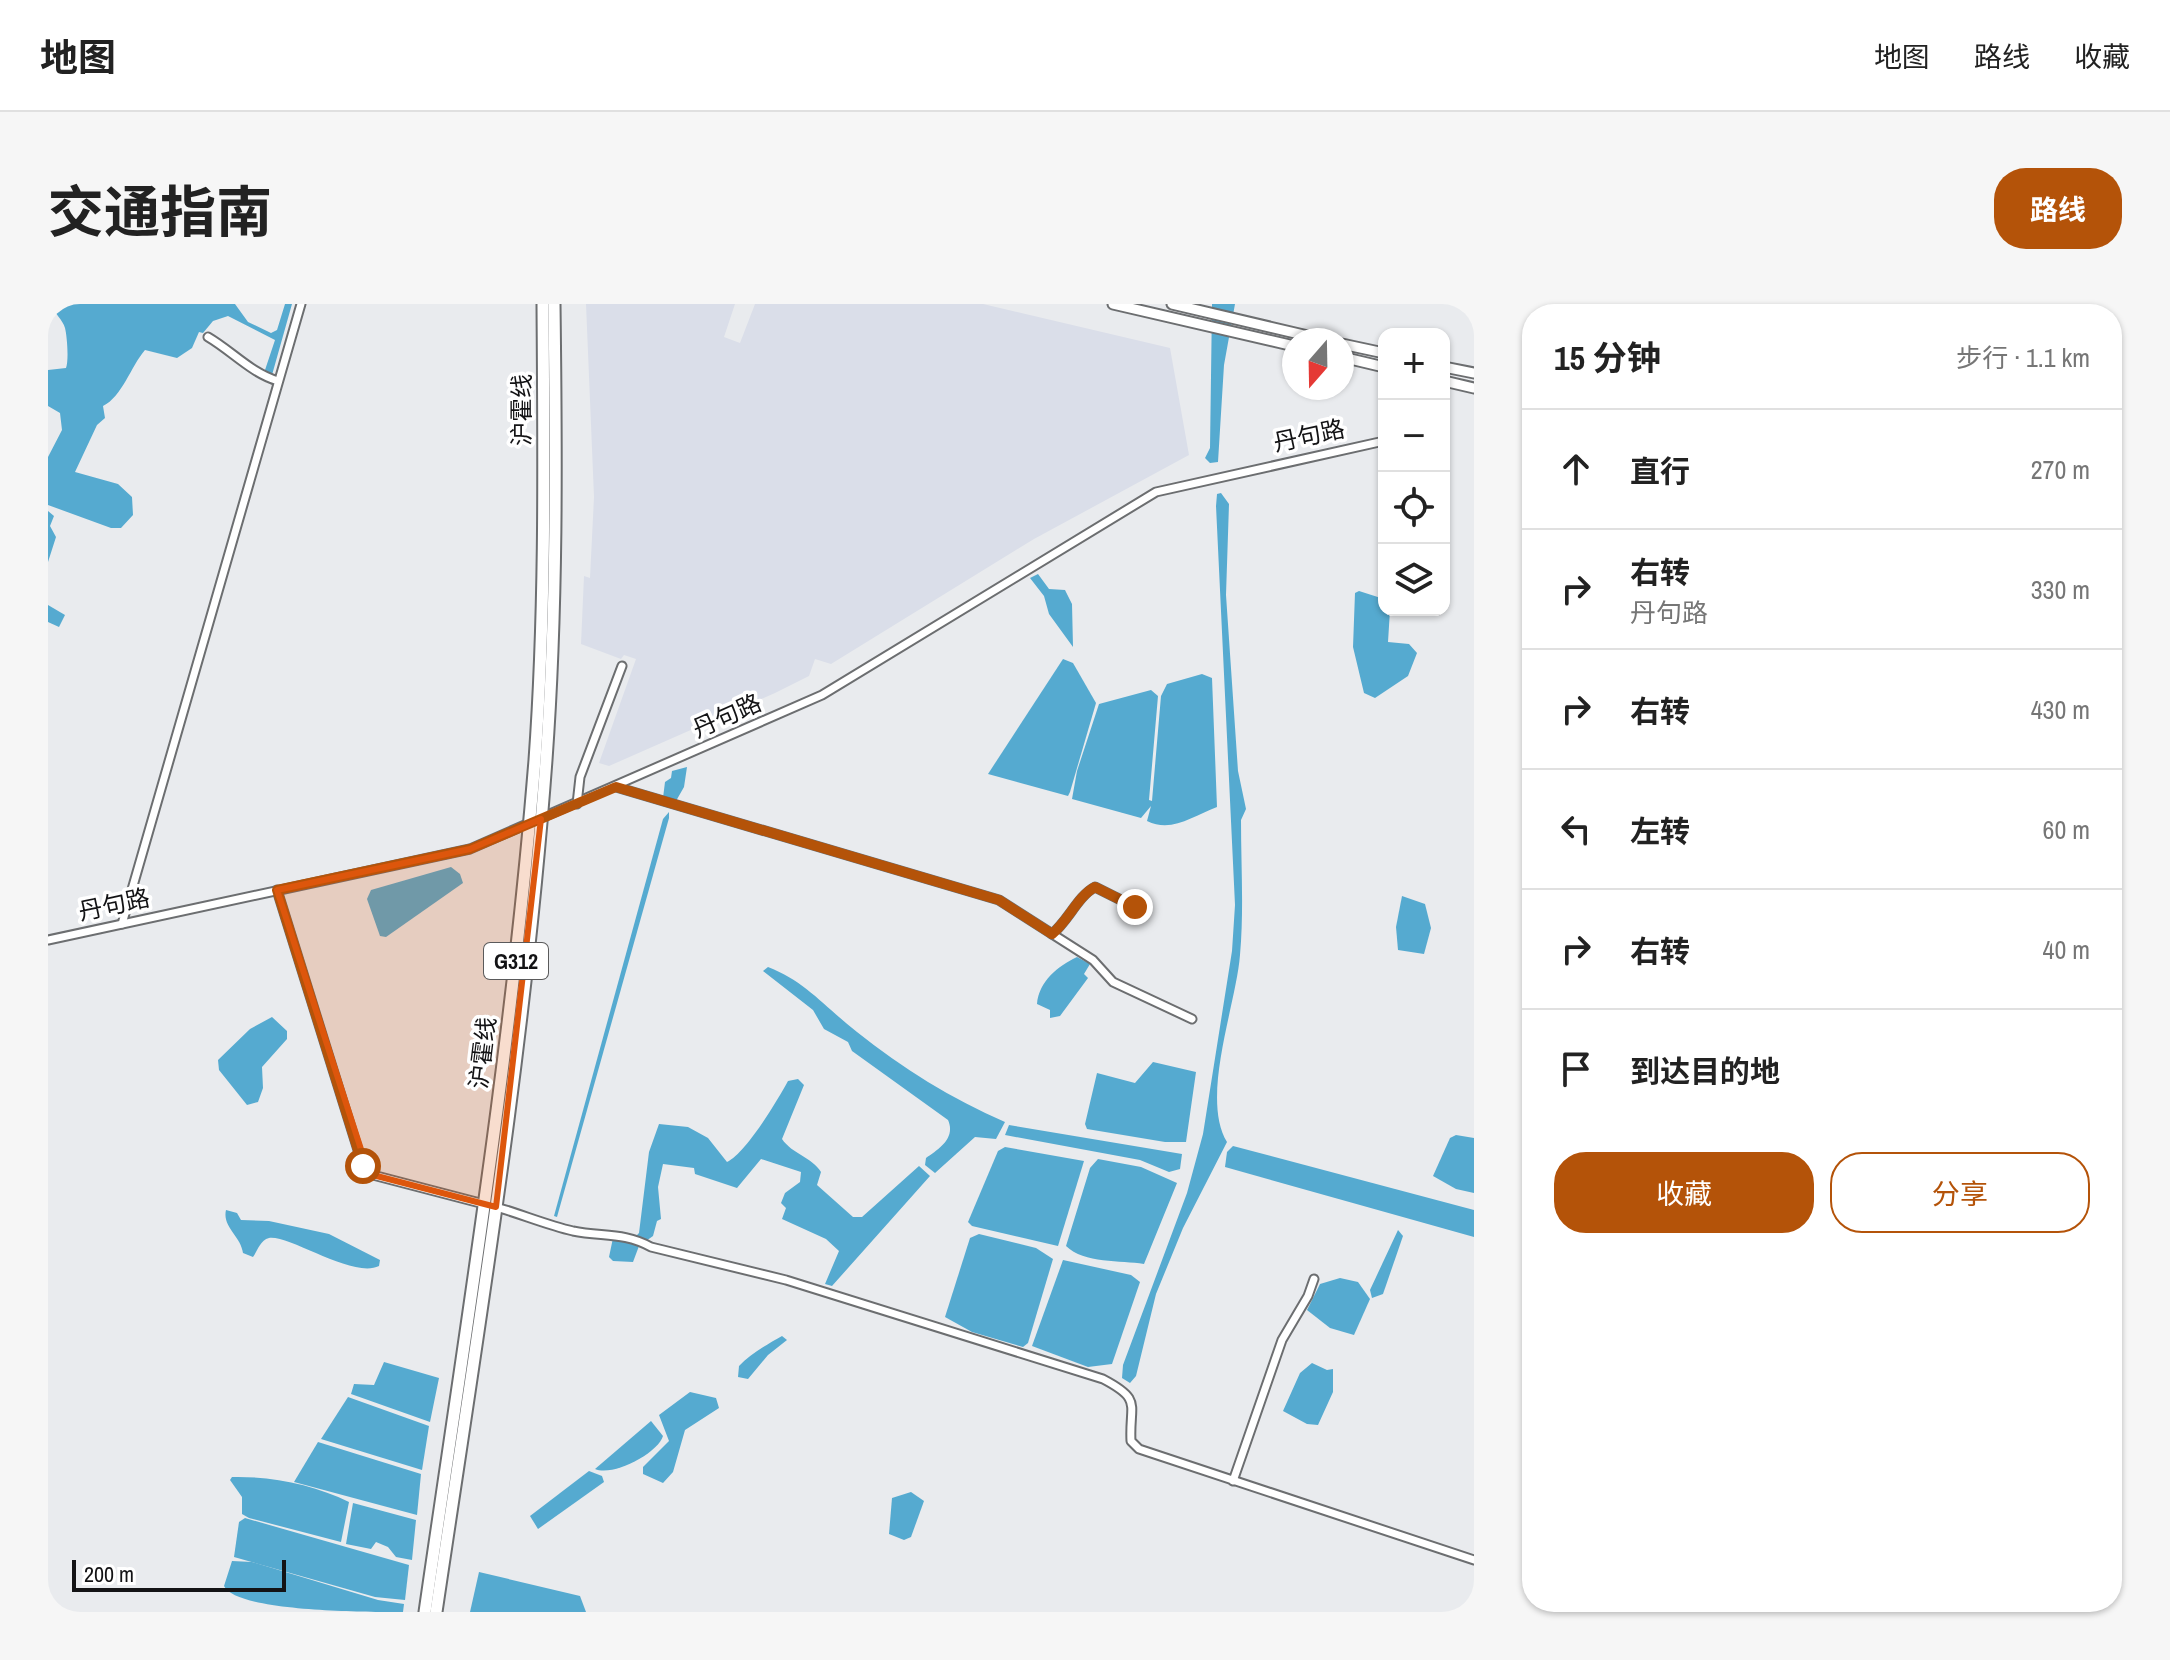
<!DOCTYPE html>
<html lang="zh">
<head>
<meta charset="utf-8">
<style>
  body { margin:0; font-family:"Archivo Narrow","Noto Sans SC",sans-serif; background:#f6f6f6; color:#222 }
  .controls { position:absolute; right:24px; top:24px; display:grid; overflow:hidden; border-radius:16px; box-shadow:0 2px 6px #0004 }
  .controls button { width:72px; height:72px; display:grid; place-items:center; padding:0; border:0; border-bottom:2px solid #e0e0e0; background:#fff; color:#222; font:40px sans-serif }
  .compass { position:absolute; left:1234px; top:24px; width:72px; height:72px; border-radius:50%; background:#fff; box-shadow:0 2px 6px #0004; rotate:200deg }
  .scale { position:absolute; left:24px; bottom:20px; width:214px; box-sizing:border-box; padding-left:8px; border:4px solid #131315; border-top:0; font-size:22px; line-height:28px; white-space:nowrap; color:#131315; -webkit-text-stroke:6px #fff; paint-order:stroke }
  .stop { position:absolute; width:24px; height:24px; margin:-18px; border:6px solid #b45309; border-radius:50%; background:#fff }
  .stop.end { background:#b45309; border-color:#fff; box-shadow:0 2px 8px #0008 }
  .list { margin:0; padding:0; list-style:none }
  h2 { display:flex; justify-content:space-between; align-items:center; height:104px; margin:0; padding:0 32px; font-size:34px }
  h2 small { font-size:26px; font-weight:400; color:#767676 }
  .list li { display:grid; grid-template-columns:52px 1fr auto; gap:24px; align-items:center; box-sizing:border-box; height:120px; padding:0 32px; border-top:2px solid #e0e0e0 }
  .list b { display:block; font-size:30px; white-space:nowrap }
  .list p { margin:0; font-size:26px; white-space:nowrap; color:#767676 }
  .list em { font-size:26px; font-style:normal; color:#767676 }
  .actions { display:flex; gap:16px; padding:24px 32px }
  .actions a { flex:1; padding:18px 0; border:2px solid #b45309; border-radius:32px; text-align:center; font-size:28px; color:#b45309 }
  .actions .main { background:#b45309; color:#fff }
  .icon { flex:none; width:44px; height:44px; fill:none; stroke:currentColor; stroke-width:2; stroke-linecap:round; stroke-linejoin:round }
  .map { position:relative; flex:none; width:1426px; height:1308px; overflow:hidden; border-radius:32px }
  header { display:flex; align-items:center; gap:48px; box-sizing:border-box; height:112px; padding:0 40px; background:#fff; border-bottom:2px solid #e0e0e0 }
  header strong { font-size:38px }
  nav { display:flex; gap:44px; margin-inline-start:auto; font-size:28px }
  .intro { display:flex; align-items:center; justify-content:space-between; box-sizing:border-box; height:192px; padding:0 48px }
  h1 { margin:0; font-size:56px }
  .button { padding:20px 36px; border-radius:32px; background:#b45309; color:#fff; font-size:28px; font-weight:700 }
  main { display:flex; gap:48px; padding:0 48px }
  aside { flex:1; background:#fff; border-radius:32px; box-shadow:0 2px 6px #0004 }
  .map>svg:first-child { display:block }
</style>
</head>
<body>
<header>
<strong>地图</strong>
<nav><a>地图</a><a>路线</a><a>收藏</a></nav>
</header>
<div class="intro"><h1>交通指南</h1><a class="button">路线</a></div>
<main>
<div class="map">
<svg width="1426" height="1308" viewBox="0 0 1426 1308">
  <rect width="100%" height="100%" fill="#e9ebee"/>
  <!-- built -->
  <path fill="#dadee9" d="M 538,0 L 687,0 L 676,33 L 692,39 L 707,0 L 935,0 L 1122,44 L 1141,151 L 986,235 L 783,360 L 767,355 L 761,372 L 727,389 L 561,462 L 551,459 L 588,355 L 576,351 L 573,355 L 533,340 L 536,272 L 542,274 L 546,193 Z"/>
  <!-- water -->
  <g fill="#55aad0">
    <path d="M 3,0 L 187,0 L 200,18 L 223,29 L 229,26 L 237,0 L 244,0 L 224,71 L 216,69 L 227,36 L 180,12 L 165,17 L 155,29 L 151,28 L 144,44 L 129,54 L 97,46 C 83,62 74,93 55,102 L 57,114 L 49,121 L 27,168 L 70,180 L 84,193 L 85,211 L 73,224 L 63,224 L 0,201 L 0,153 L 14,126 L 12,109 L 0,102 L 0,66 L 18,64 C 21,56 19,32 17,24 C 15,16 6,9 3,0 Z"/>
    <path d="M 1164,0 L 1187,0 L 1176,61 L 1170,158 L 1162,159 L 1157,154 L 1162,144 Z"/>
    <path d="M 1173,189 L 1181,200 L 1178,291 L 1190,467 L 1198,505 L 1193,516 C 1193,561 1196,606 1192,651 C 1188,702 1152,793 1179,838 L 1135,924 L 1108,990 L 1088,1072 L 1082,1079 L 1074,1074 L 1075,1061 L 1139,889 L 1155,830 L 1184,647 L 1187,601 L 1168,202 L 1169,190 Z"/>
    <path d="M 0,207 L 6,212 L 2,222 L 8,233 L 0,258 Z"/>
    <path d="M 990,270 L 1001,285 L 1017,286 L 1024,300 L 1025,343 L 1001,310 L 996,292 L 982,274 Z"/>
    <path d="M 1311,287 L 1336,295 L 1336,306 L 1342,306 L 1340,338 L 1361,340 L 1369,349 L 1360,372 L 1327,394 L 1316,389 L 1305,343 L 1307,289 Z"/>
    <path d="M 0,301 L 17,311 L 11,323 L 0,318 Z"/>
    <path d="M 1015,355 L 1025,359 L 1048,399 L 1022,488 L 1020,492 L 940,470 Z"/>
    <path d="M 1154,370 L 1164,374 L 1169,503 C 1145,512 1124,529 1099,517 L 1103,502 L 1093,514 L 1024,495 L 1029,467 L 1051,400 L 1103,386 L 1110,392 L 1101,496 L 1104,497 L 1113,392 L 1119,380 Z"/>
    <path d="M 639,463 L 636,483 L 628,497 L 615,494 L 617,478 L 623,474 L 624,467 Z"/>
    <path d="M 621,508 L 621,514 L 509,913 L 506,912 L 615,515 Z"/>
    <path d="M 403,563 L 412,570 L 415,579 L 338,633 L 332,632 L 319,595 L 323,586 Z"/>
    <path d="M 1354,592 L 1377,600 L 1383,624 L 1376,650 L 1350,646 L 1348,623 Z"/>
    <path d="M 1029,653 L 1042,660 L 1036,670 L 1040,674 L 1012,712 L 1002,714 L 1002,706 L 989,700 C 991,677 1010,662 1029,653 Z"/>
    <path d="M 720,663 C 757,677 778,704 809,728 C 854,764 904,795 957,818 L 948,835 L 927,833 L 887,869 L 877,861 L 878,854 C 891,845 908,834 900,816 L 804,747 L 800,738 L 776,725 L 765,706 L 715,667 Z"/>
    <path d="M 224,713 L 239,727 L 239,735 L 214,763 L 215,784 L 210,798 L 199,801 L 171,766 L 170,756 L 202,725 Z"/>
    <path d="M 1105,758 L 1148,768 L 1138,838 L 1117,838 L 1039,825 L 1037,820 L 1049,769 L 1087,779 Z"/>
    <path d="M 750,775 L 756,781 L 734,835 C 744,850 764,853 773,868 L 769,881 L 805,913 L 814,913 L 871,862 L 882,872 L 784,982 L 777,980 L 791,947 L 778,935 L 734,915 L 738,904 L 733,899 L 737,889 L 752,878 L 753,868 L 713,855 L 689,884 L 647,870 L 646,864 L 615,860 L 610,883 L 613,915 L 609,917 L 605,932 L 591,942 L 585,958 L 565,957 L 561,953 L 565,934 L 584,936 L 591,929 L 601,848 L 611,820 L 640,823 L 660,834 L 679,858 C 698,849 729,797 740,777 Z"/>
    <path d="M 961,821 L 1134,850 L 1132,865 L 1121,868 L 1092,856 L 957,831 Z"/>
    <path d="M 1408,831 L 1426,834 L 1426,889 L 1408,885 L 1385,872 L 1402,834 Z"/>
    <path d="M 1185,842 L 1426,906 L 1426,933 L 1177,863 L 1179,848 Z"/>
    <path d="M 957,843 L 1036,857 L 1010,942 L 924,922 L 920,918 L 950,847 Z"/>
    <path d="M 1050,855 L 1093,863 L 1129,879 L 1096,960 C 1073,956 1036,960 1018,942 L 1042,864 Z"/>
    <path d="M 178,906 L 189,909 L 193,916 L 221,917 L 281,930 L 332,956 L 331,962 C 305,975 242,931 221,934 C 212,936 209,948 205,953 L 195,949 C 193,932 174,923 178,906 Z"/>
    <path d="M 1350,926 L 1355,932 L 1335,990 L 1324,994 L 1322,986 Z"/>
    <path d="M 931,930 L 988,944 L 1005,955 L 980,1039 L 975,1043 L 924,1028 L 897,1013 L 922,934 Z"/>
    <path d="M 1015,956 L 1083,971 L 1092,978 L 1064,1060 L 1040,1063 L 984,1042 Z"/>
    <path d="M 1292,974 L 1310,978 L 1322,995 L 1306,1031 L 1282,1024 L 1259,1006 L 1272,980 Z"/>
    <path d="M 734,1032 L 739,1036 L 720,1051 L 700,1075 L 690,1073 L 691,1062 C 702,1050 720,1040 734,1032 Z"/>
    <path d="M 336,1058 L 391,1074 L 382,1118 L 303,1090 L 306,1080 L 326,1081 Z"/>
    <path d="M 1264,1059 L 1279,1066 L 1285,1065 L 1285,1088 L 1270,1121 L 1259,1120 L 1235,1107 L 1252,1069 Z"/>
    <path d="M 642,1088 L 668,1094 L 671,1104 L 637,1126 L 625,1168 L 615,1179 L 595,1170 L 595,1163 L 621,1137 L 611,1111 Z"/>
    <path d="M 300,1093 L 381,1122 L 374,1166 L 273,1135 Z"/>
    <path d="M 603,1117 L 615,1132 C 610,1149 565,1173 547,1165 Z"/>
    <path d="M 270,1138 L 373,1170 L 369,1211 L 246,1178 Z"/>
    <path d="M 541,1167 L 554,1172 L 556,1178 L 490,1225 L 482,1212 Z"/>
    <path d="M 184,1173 C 223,1172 267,1181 301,1198 L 293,1238 L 201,1214 L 194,1210 L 194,1193 L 182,1176 Z"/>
    <path d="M 863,1188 L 876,1197 L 863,1233 L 856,1236 L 841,1230 L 844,1194 Z"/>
    <path d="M 305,1199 L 368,1216 L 364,1256 L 348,1253 L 340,1243 L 328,1238 L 323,1245 L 298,1240 Z"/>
    <path d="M 197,1214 L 361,1261 L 357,1296 L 327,1293 L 186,1253 L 191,1218 Z"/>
    <path d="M 184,1257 L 204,1258 L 330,1296 L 356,1300 L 355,1308 C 322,1308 188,1308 176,1282 Z"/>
    <path d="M 431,1268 L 532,1292 L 538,1308 L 422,1308 Z"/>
  </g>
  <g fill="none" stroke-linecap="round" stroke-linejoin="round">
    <!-- minor casing -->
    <g stroke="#6c6e70" stroke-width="11">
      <g id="minor">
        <path d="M 160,33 C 184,47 203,69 230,77"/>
        <path d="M 568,483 L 951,596 L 1045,656 L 1065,678 L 1144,715"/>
        <path d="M 529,500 L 532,473 L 574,362"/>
        <path d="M 229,586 L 315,862 L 321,870 L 436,900"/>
        <path d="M 74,620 L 253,0"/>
        <path d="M 1004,630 C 1020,617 1030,592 1047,583 L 1087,603"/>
        <path d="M 0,636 L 422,545 L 774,391 L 1108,188 L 1336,137"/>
        <path d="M 448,903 C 473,910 499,921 525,927 C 554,933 576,928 603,943 L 738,976 L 1055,1075 C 1095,1096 1081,1100 1083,1137 L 1091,1145 L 1426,1256"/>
        <path d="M 1185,1177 L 1234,1036 L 1260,992 L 1266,975"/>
      </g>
    </g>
    <!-- major casing -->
    <g stroke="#6c6e70" stroke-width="13">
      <g id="major">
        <path d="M 1065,0 L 1246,42"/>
        <path d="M 1124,0 L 1277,36"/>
        <path d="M 1294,40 L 1336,49"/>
        <path d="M 1294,53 L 1336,63"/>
        <path d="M 1396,63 L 1426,69"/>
        <path d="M 1396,77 L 1426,84"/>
      </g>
    </g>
    <!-- highway casing -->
    <g stroke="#6c6e70" stroke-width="15">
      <g id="highway">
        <path d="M 377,1308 C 418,1024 464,742 487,456 C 498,304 496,152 495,0"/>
        <path d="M 388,1308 C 430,1025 477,742 498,456 C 509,304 508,152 506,0"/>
      </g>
    </g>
    <!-- minor -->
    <use href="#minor" stroke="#fff" stroke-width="7"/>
    <!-- major -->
    <use href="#major" stroke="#fff" stroke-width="9"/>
    <!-- highway -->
    <use href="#highway" stroke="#fff" stroke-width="11"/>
  </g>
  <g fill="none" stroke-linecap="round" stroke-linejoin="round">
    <!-- route -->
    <path stroke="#b45309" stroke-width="10" d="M 315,862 L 229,586 L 422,545 L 568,483 L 951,596 L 1004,630 C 1020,617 1030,592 1047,583 L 1087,603"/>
  </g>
  <!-- marked area -->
  <path fill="#dd560c" fill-opacity="0.2" stroke="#dd560c" stroke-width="6" stroke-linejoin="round" d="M 493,515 L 448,903 L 321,870 L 229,586 L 422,545 Z"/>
  <g text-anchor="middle" stroke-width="7" stroke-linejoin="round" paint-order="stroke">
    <!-- shield labels -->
    <rect fill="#fff" stroke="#5a5a5b" stroke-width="2" x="436" y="639" width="64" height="36" rx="6"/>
    <g font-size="22" font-weight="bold" fill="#131315">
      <text x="468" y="665">G312</text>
    </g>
    <!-- street labels -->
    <g font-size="24" fill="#131315" stroke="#fff">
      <text transform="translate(474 106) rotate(-90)" y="8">沪霍线</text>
      <text transform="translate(1261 132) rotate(-12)" y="8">丹句路</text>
      <text transform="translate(679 412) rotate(-24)" y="8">丹句路</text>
      <text transform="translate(66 601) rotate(-12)" y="8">丹句路</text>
      <text transform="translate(435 749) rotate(-83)" y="8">沪霍线</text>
    </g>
  </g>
</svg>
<div class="controls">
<button>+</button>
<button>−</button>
<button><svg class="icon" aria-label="locate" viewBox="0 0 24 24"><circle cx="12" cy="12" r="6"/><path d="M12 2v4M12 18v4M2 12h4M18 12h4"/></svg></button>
<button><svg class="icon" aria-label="layers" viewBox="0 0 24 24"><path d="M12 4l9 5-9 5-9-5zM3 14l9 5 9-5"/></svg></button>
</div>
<svg class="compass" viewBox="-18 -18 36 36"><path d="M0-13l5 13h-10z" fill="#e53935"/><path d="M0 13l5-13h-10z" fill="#767676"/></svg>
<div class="scale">200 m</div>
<div class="stop" style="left:315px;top:862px"></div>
<div class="stop end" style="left:1087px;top:603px"></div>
</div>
<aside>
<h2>15 分钟<small>步行 · 1.1 km</small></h2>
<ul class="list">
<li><svg class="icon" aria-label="ahead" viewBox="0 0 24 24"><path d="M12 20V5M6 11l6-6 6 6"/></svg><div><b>直行</b></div><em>270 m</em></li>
<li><svg class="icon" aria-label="right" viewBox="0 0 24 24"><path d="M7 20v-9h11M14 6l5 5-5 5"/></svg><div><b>右转</b><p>丹句路</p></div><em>330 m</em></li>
<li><svg class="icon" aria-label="right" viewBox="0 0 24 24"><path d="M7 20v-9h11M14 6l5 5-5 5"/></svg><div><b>右转</b></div><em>430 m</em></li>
<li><svg class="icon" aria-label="left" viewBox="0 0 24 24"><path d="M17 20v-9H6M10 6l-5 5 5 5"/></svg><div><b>左转</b></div><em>60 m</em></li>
<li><svg class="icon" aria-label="right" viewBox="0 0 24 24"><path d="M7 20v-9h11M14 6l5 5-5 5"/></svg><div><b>右转</b></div><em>40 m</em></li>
<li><svg class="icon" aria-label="arrive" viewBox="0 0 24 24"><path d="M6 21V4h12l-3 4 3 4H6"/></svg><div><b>到达目的地</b></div></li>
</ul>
<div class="actions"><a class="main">收藏</a><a>分享</a></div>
</aside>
</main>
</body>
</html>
